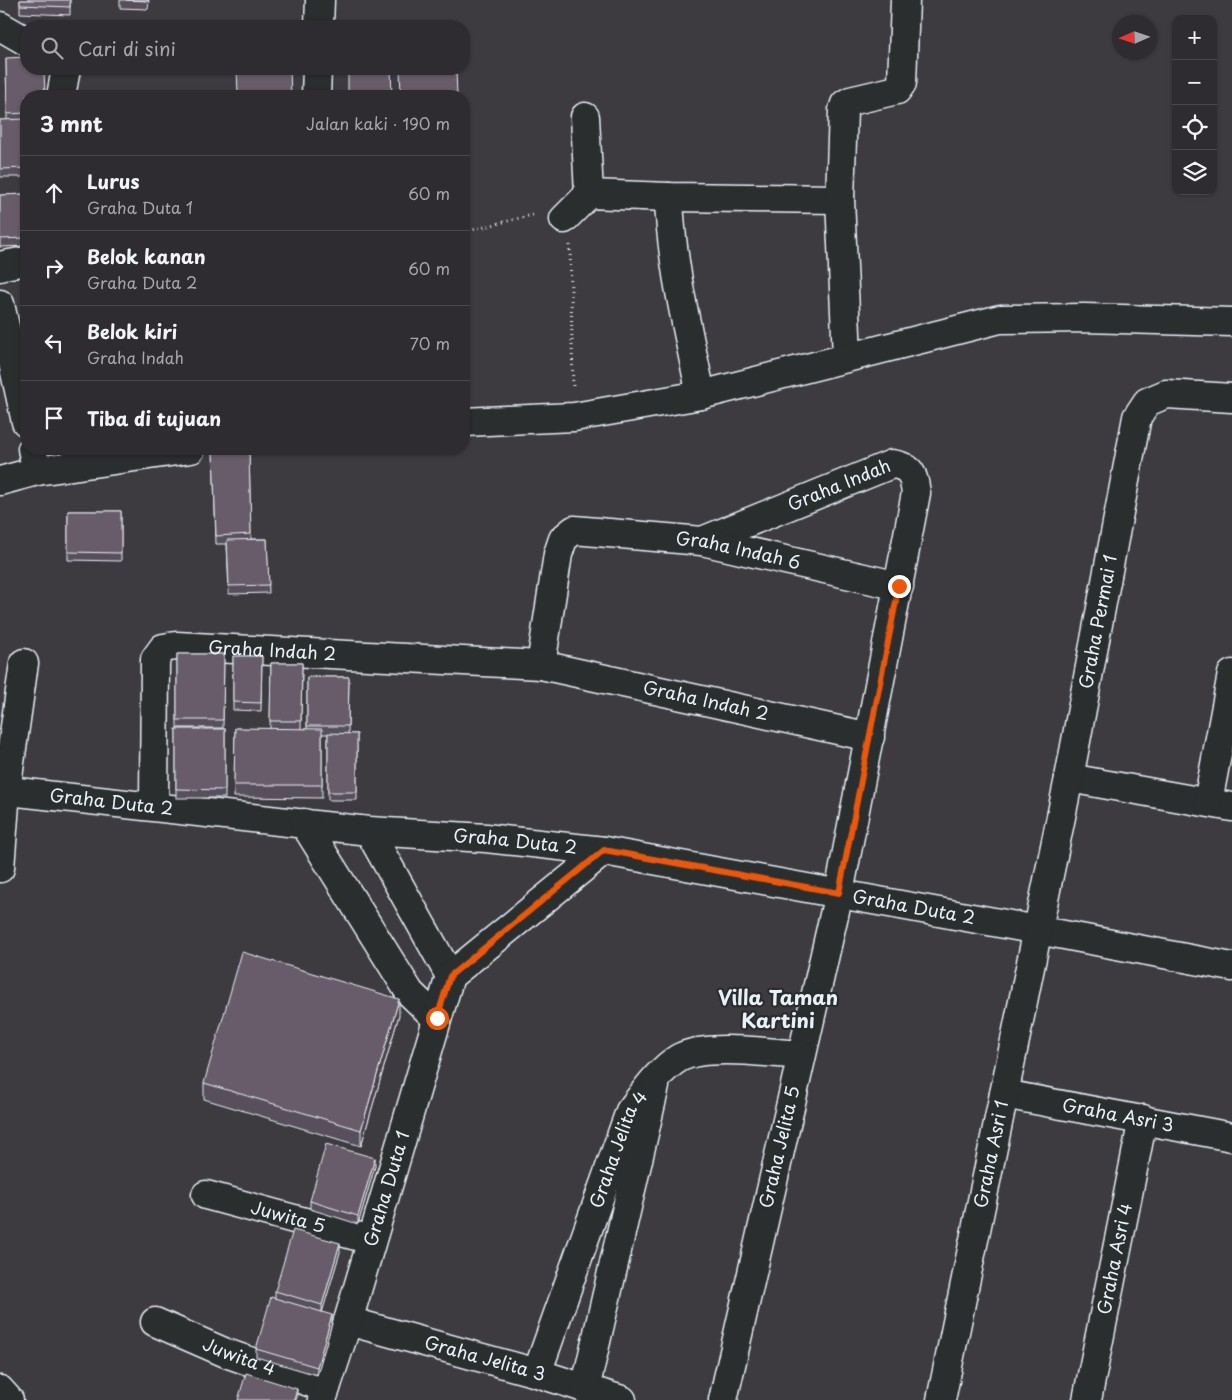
<!DOCTYPE html>
<html lang="id">
<head>
<meta charset="utf-8">
<style>
  body { margin:0; font-family:"Playpen Sans",sans-serif; background:#363438; color:#f1f3f6 }
  .controls { position:absolute; right:15px; top:15px; display:grid; overflow:hidden; border-radius:10px; box-shadow:0 1px 4px #0004 }
  .controls button { width:45px; height:45px; display:grid; place-items:center; padding:0; border:0; border-bottom:1px solid #49484c; background:#2e2c30; color:#f1f3f6; font:25px sans-serif }
  .compass { position:absolute; left:1112px; top:15px; width:45px; height:45px; border-radius:50%; background:#2e2c30; box-shadow:0 1px 4px #0004; rotate:267deg }
  .stop { position:absolute; width:15px; height:15px; margin:-11px; border:4px solid #ea580c; border-radius:50%; background:#fff }
  .stop.end { background:#ea580c; border-color:#fff; box-shadow:0 1px 5px #0008 }
  .list { margin:0; padding:0; list-style:none }
  h2 { display:flex; justify-content:space-between; align-items:center; height:65px; margin:0; padding:0 20px; font-size:21px }
  h2 small { font-size:16px; font-weight:400; color:#a7a7ab }
  .list li { display:grid; grid-template-columns:32px 1fr auto; gap:15px; align-items:center; box-sizing:border-box; height:75px; padding:0 20px; border-top:1px solid #49484c }
  .list b { display:block; font-size:19px; white-space:nowrap }
  .list p { margin:0; font-size:16px; white-space:nowrap; color:#a7a7ab }
  .list em { font-size:16px; font-style:normal; color:#a7a7ab }
  .icon { flex:none; width:28px; height:28px; fill:none; stroke:currentColor; stroke-width:2; stroke-linecap:round; stroke-linejoin:round }
  .map { position:relative; flex:none; width:1232px; height:1400px; overflow:hidden }
  .search { position:absolute; background:#2e2c30; box-shadow:0 1px 4px #0004; left:20px; top:20px; width:450px; height:55px; display:flex; align-items:center; gap:12px; box-sizing:border-box; padding:0 18px; border-radius:20px; color:#a7a7ab; font-size:19px }
  .panel { position:absolute; background:#2e2c30; box-shadow:0 1px 4px #0004; left:20px; top:90px; width:450px; height:365px; border-radius:20px }
  .map>svg:first-child { display:block }
</style>
</head>
<body>
<div class="map">
<svg width="1232" height="1400" viewBox="0 0 1232 1400">
  <rect width="100%" height="100%" fill="#3d3b40"/>
  <filter id="ink" filterUnits="userSpaceOnUse"><feTurbulence type="fractalNoise" baseFrequency=".02" numOctaves="2"/><feDisplacementMap in="SourceGraphic" scale="10" xChannelSelector="R" yChannelSelector="G"/><feConvolveMatrix kernelMatrix="1 2 1 2 8 2 1 2 1" color-interpolation-filters="sRGB"/></filter>
  <g filter="url(#ink)">
    <g fill="none" stroke-linecap="round" stroke-linejoin="round">
      <!-- minor casing -->
      <g stroke="#e8f1f8" stroke-width="31">
        <g id="minor">
          <path d="M 0,26 L 26,41"/>
          <path d="M 319,26 L 320,0"/>
          <path d="M 61,96 L 66,69"/>
          <path d="M 316,96 L 317,69"/>
          <path d="M 585,117 L 589,194"/>
          <path d="M 669,197 C 671,264 688,330 701,395"/>
          <path d="M 564,219 L 589,194 L 669,197 L 840,199"/>
          <path d="M 0,267 L 4,265 L 26,261"/>
          <path d="M 0,304 L 26,422"/>
          <path d="M 847,357 L 840,199 L 843,110 L 845,104 L 850,101 L 897,90 L 902,83 L 905,0"/>
          <path d="M 464,422 L 574,417 L 701,395 L 1000,319 L 1084,318 L 1232,322"/>
          <path d="M 32,449 L 37,471"/>
          <path d="M 0,481 L 37,471 L 191,449"/>
          <path id="s1" d="M 702,541 L 892,464 C 912,467 913,474 916,493 L 839,893 L 723,1400"/>
          <path id="s2" d="M 541,665 L 558,554 L 563,539 L 574,530 L 702,541 L 899,586"/>
          <path d="M 1069,778 L 1232,807"/>
          <path id="s3" d="M 0,790 L 369,831 L 486,838 L 604,851 L 1038,930 L 1232,967"/>
          <path d="M 1208,802 L 1232,674"/>
          <path id="s4" d="M 154,806 L 155,659 L 163,648 L 176,646 L 541,665 L 870,737"/>
          <path d="M 304,823 L 410,993 L 437,1019"/>
          <path d="M 369,831 L 450,976"/>
          <path d="M 0,868 L 6,791 L 24,663"/>
          <path id="s5" d="M 1004,1094 L 1232,1137"/>
          <path id="s6" d="M 206,1195 L 371,1240"/>
          <path id="s7" d="M 348,1321 L 537,1373 L 622,1400"/>
          <path id="s8" d="M 155,1322 L 226,1353 L 326,1388"/>
          <path id="s9" d="M 537,1373 L 630,1111 C 644,1093 659,1070 679,1058 C 705,1043 771,1053 801,1055"/>
          <path d="M 585,1389 L 655,1086"/>
          <path d="M 0,1390 L 9,1400"/>
          <path id="s10" d="M 322,1400 L 348,1321 L 450,976 L 604,851"/>
          <path id="s11" d="M 941,1400 L 1069,778 L 1137,417 L 1147,402 L 1166,394 L 1232,398"/>
          <path id="s12" d="M 1087,1400 L 1143,1119"/>
        </g>
      </g>
      <!-- path -->
      <g stroke="#e8f1f8" stroke-width="3" stroke-dasharray="1 4" stroke-linecap="butt">
        <path d="M 464,232 L 536,214"/>
        <path d="M 570,245 L 573,389"/>
      </g>
      <!-- minor -->
      <use href="#minor" stroke="#2a2d2e" stroke-width="28"/>
    </g>
    <!-- wall -->
    <g fill="#594f5c" stroke="#e8f1f8">
      <path d="M 20,0 L 70,0 L 70,15 L 20,13 Z"/>
      <path d="M 120,0 L 149,0 L 148,9 L 120,8 Z"/>
      <path d="M 6,58 L 26,96 L 26,177 L 0,177 L 0,120 L 7,120 Z"/>
      <path d="M 26,194 L 26,246 L 0,247 L 0,195 Z"/>
      <path d="M 213,449 L 249,449 L 251,539 L 267,539 L 269,593 L 229,594 L 227,544 L 216,544 Z"/>
      <path d="M 68,511 L 121,511 L 121,561 L 68,560 Z"/>
      <path d="M 177,654 L 224,654 L 223,728 L 177,728 Z"/>
      <path d="M 233,656 L 262,656 L 261,711 L 233,710 Z"/>
      <path d="M 271,663 L 302,663 L 301,729 L 307,729 L 307,677 L 349,677 L 348,734 L 357,734 L 357,800 L 328,800 L 328,734 L 322,734 L 322,798 L 234,797 L 235,728 L 270,729 Z"/>
      <rect x="176" y="729" width="49" height="69"/>
      <path d="M 399,1015 L 361,1146 L 204,1099 L 204,1083 Z"/>
      <path d="M 375,1166 L 358,1224 L 310,1209 L 310,1201 Z"/>
      <path d="M 340,1252 L 322,1312 L 332,1323 L 317,1375 L 256,1357 L 256,1349 L 275,1298 L 275,1291 Z"/>
    </g>
    <!-- shaded-wall -->
    <g fill="#49404b" stroke="#e8f1f8">
      <path d="M 399,999 L 399,1015 L 361,1146 L 361,1130 Z"/>
      <path d="M 375,1158 L 375,1166 L 358,1224 L 358,1216 Z"/>
      <path d="M 340,1243 L 340,1252 L 322,1313 L 322,1305 Z"/>
      <path d="M 332,1315 L 332,1323 L 317,1375 L 317,1367 Z"/>
      <path d="M 297,1389 L 297,1397 L 296,1400 L 294,1400 Z"/>
    </g>
    <!-- building -->
    <g fill="#685c6b" stroke="#e8f1f8">
      <path d="M 20,0 L 70,0 L 70,7 L 20,5 Z"/>
      <path d="M 126,0 L 148,0 L 148,1 Z"/>
      <path d="M 209,24 L 209,26 L 188,26 L 188,25 Z"/>
      <path d="M 26,57 L 26,69 L 44,69 L 45,96 L 26,96 L 26,113 L 7,114 L 6,58 Z"/>
      <path d="M 237,69 L 290,69 L 291,96 L 238,96 Z"/>
      <path d="M 348,69 L 391,69 L 392,96 L 348,96 Z"/>
      <path d="M 400,69 L 456,69 L 457,96 L 401,96 Z"/>
      <path d="M 26,119 L 26,168 L 0,169 L 0,120 Z"/>
      <path d="M 26,194 L 26,238 L 0,239 L 0,195 Z"/>
      <path d="M 213,449 L 249,449 L 251,534 L 216,536 Z"/>
      <path d="M 68,511 L 121,511 L 121,553 L 68,552 Z"/>
      <path d="M 267,539 L 269,585 L 229,586 L 227,540 Z"/>
      <path d="M 177,654 L 224,654 L 223,720 L 177,720 Z"/>
      <path d="M 233,656 L 262,656 L 261,703 L 233,702 Z"/>
      <path d="M 271,663 L 302,663 L 301,721 L 270,721 Z"/>
      <path d="M 307,677 L 349,677 L 348,726 L 307,726 Z"/>
      <path d="M 235,728 L 322,729 L 322,785 L 234,785 Z"/>
      <path d="M 176,729 L 225,729 L 225,790 L 176,789 Z"/>
      <path d="M 328,733 L 357,734 L 357,792 L 328,792 Z"/>
      <path d="M 242,952 L 399,999 L 361,1130 L 204,1083 Z"/>
      <path d="M 326,1144 L 375,1158 L 358,1216 L 310,1201 Z"/>
      <path d="M 293,1230 L 340,1243 L 322,1305 L 275,1291 Z"/>
      <path d="M 271,1297 L 332,1315 L 317,1367 L 256,1349 Z"/>
      <path d="M 246,1373 L 297,1389 L 294,1400 L 238,1400 Z"/>
    </g>
  </g>
  <g fill="none" stroke-linecap="round" stroke-linejoin="round" filter="url(#ink)">
    <!-- route -->
    <path stroke="#ea580c" stroke-width="6" d="M 437,1018 L 450,976 L 604,850 L 839,893 L 899,586"/>
  </g>
  <g text-anchor="middle" stroke-width="4.5" stroke-linejoin="round" paint-order="stroke">
    <!-- street labels -->
    <g font-size="18" fill="#e8f1f8" stroke="#2a2d2e">
      <text dy="6" stroke="none"><textPath href="#s1" startOffset="148">Graha Indah</textPath></text>
      <text dy="6" stroke="none"><textPath href="#s2" startOffset="308">Graha Indah 6</textPath></text>
      <text dy="6" stroke="none"><textPath href="#s11" startOffset="794">Graha Permai 1</textPath></text>
      <text dy="6" stroke="none"><textPath href="#s4" startOffset="270">Graha Indah 2</textPath></text>
      <text dy="6" stroke="none"><textPath href="#s4" startOffset="708">Graha Indah 2</textPath></text>
      <text dy="6" stroke="none"><textPath href="#s3" startOffset="112">Graha Duta 2</textPath></text>
      <text dy="6" stroke="none"><textPath href="#s3" startOffset="518">Graha Duta 2</textPath></text>
      <text dy="6" stroke="none"><textPath href="#s3" startOffset="922">Graha Duta 2</textPath></text>
      <text dy="6" stroke="none"><textPath href="#s5" startOffset="116">Graha Asri 3</textPath></text>
      <text transform="translate(780 1147) rotate(-77)" y="6">Graha Jelita 5</text>
      <text dy="6" stroke="none"><textPath href="#s9" startOffset="238">Graha Jelita 4</textPath></text>
      <text dy="6" stroke="none"><textPath href="#s11" startOffset="251">Graha Asri 1</textPath></text>
      <text dy="6" stroke="none"><textPath href="#s10" startOffset="221">Graha Duta 1</textPath></text>
      <text dy="6" stroke="none"><textPath href="#s6" startOffset="85">Juwita 5</textPath></text>
      <text dy="6" stroke="none"><textPath href="#s12" startOffset="144">Graha Asri 4</textPath></text>
      <text dy="6" stroke="none"><textPath href="#s8" startOffset="91">Juwita 4</textPath></text>
      <text dy="6" stroke="none"><textPath href="#s7" startOffset="142">Graha Jelita 3</textPath></text>
    </g>
    <!-- quarter labels -->
    <g font-size="20" font-weight="bold" fill="#e8f1f8" stroke="#2a2d2e">
      <text x="778" y="1005">Villa Taman<tspan x="778" dy="23">Kartini</tspan></text>
    </g>
  </g>
</svg>
<div class="controls">
<button>+</button>
<button>−</button>
<button><svg class="icon" aria-label="locate" viewBox="0 0 24 24"><circle cx="12" cy="12" r="6"/><path d="M12 2v4M12 18v4M2 12h4M18 12h4"/></svg></button>
<button><svg class="icon" aria-label="layers" viewBox="0 0 24 24"><path d="M12 4l9 5-9 5-9-5zM3 14l9 5 9-5"/></svg></button>
</div>
<svg class="compass" viewBox="-18 -18 36 36"><path d="M0-13l5 13h-10z" fill="#e53935"/><path d="M0 13l5-13h-10z" fill="#a7a7ab"/></svg>
<div class="stop" style="left:437px;top:1018px"></div>
<div class="stop end" style="left:899px;top:586px"></div>
<div class="search"><svg class="icon" aria-label="search" viewBox="0 0 24 24"><circle cx="10" cy="10" r="6"/><path d="M15 15l6 6"/></svg>Cari di sini</div>
<section class="panel">
<h2>3 mnt<small>Jalan kaki · 190 m</small></h2>
<ul class="list">
<li><svg class="icon" aria-label="ahead" viewBox="0 0 24 24"><path d="M12 20V5M6 11l6-6 6 6"/></svg><div><b>Lurus</b><p>Graha Duta 1</p></div><em>60 m</em></li>
<li><svg class="icon" aria-label="right" viewBox="0 0 24 24"><path d="M7 20v-9h11M14 6l5 5-5 5"/></svg><div><b>Belok kanan</b><p>Graha Duta 2</p></div><em>60 m</em></li>
<li><svg class="icon" aria-label="left" viewBox="0 0 24 24"><path d="M17 20v-9H6M10 6l-5 5 5 5"/></svg><div><b>Belok kiri</b><p>Graha Indah</p></div><em>70 m</em></li>
<li><svg class="icon" aria-label="arrive" viewBox="0 0 24 24"><path d="M6 21V4h12l-3 4 3 4H6"/></svg><div><b>Tiba di tujuan</b></div></li>
</ul>
</section>
</div>
</body>
</html>
